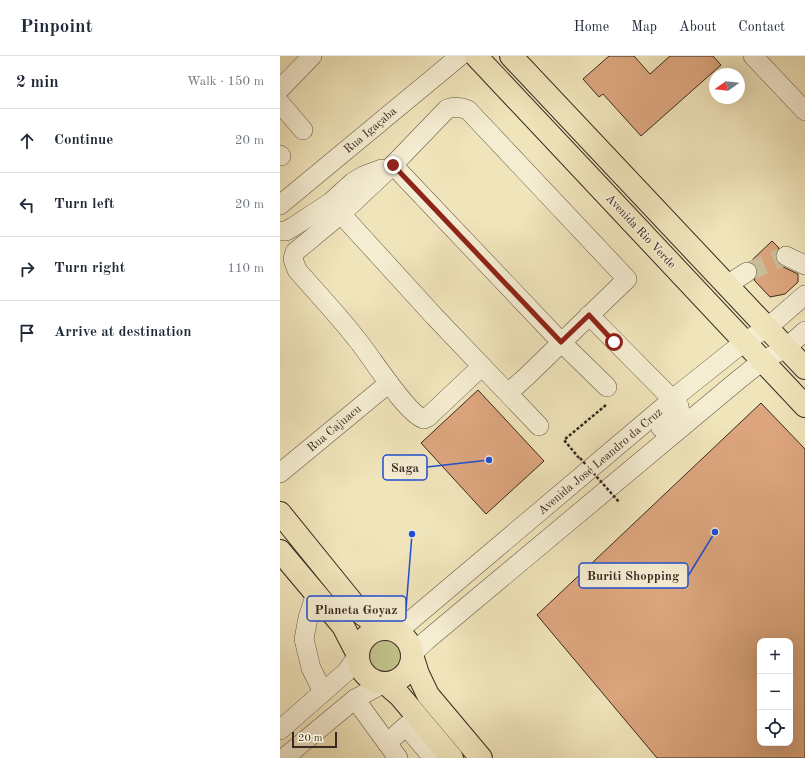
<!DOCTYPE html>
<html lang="en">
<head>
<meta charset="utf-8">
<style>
  body { margin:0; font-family:"Old Standard TT",serif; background:#f6f6f7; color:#1f2937 }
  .controls { position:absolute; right:12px; bottom:12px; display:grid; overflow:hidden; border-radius:8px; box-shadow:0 4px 16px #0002 }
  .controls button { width:36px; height:36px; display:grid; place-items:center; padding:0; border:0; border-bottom:1px solid #e0e1e3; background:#fff; color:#1f2937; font:20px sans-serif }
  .compass { position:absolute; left:429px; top:12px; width:36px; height:36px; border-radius:50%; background:#fff; box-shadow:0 4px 16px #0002; rotate:256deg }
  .scale { position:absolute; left:12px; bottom:10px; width:45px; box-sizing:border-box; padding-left:4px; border:2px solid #382921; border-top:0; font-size:11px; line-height:14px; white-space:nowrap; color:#382921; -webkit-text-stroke:3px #f5edd2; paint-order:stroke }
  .stop { position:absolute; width:12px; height:12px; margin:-9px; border:3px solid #8f2418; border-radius:50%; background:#fff }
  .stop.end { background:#8f2418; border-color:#fff; box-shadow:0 1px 4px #0008 }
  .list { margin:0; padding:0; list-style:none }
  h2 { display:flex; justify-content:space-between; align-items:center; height:52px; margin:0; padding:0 16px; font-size:17px }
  h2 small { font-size:13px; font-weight:400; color:#747a83 }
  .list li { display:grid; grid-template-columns:26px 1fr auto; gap:12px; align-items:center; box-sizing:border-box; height:64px; padding:0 16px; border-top:1px solid #e0e1e3 }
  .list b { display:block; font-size:15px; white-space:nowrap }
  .list em { font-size:13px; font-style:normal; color:#747a83 }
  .icon { flex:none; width:22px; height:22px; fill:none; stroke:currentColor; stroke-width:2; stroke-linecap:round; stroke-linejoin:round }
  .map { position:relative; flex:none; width:525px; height:702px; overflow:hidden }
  header { display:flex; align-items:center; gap:24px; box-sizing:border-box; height:56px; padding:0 20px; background:#fff; border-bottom:1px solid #e0e1e3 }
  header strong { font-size:19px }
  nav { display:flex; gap:22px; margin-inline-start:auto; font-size:14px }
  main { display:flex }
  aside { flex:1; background:#fff }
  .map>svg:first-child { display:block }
</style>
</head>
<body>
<header>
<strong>Pinpoint</strong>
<nav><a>Home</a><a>Map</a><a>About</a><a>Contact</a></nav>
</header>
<main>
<aside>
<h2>2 min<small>Walk · 150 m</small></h2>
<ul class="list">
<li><svg class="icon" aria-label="ahead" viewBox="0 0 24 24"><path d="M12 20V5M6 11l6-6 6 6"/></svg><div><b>Continue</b></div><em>20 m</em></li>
<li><svg class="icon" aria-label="left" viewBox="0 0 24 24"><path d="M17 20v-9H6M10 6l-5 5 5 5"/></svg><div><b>Turn left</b></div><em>20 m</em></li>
<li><svg class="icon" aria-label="right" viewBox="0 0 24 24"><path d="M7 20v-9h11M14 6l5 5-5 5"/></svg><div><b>Turn right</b></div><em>110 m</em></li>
<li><svg class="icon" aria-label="arrive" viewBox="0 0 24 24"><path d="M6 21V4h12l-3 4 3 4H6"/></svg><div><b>Arrive at destination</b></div></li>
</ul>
</aside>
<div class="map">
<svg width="525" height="702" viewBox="0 0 525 702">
  <rect width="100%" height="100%" fill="#f0e4ba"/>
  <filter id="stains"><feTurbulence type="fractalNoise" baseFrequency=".005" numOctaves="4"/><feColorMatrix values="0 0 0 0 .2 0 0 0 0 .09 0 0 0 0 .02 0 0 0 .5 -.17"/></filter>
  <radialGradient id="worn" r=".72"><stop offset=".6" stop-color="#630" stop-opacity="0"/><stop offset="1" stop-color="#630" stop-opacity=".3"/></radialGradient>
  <!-- green -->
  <circle fill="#c1c28a" stroke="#7c7656" cx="106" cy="600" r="19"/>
  <!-- building -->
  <g fill="#dca57d" stroke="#382921" fill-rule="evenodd">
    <path d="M 329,0 L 354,0 L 370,18 L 390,0 L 433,0 L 441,9 L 361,80 L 323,38 L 319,41 L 303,23 Z"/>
    <path d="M 492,185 L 499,192 L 496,196 L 495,200 L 497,206 L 501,210 L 518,218 L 518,226 L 505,238 L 490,241 L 474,224 L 477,221 L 478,215 L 476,210 L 470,206 Z"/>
    <path d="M 198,334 L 264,405 L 206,458 L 141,387 Z"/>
    <path d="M 481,347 L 525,393 L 525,702 L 377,702 L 257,559 ZM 480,585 L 510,585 L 510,687 L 480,687 Z"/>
  </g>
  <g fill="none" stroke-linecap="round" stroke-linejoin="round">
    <!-- minor-tunnel -->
    <path stroke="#cbbf9b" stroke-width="19" stroke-dasharray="19 10" stroke-linecap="butt" d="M 467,216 L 506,200"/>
    <!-- minor casing -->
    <g stroke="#665847" stroke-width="20">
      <g id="minor">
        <path d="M 473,0 L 525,55"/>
        <path d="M 0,33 L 32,0"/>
        <path d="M 0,47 L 23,74"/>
        <path d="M 0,99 L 1,100"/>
        <path d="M 113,109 L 281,286 L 327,331"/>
        <path d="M 0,149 L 180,0"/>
        <path d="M 61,158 L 154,260 L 259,370"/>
        <path d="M 0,175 L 6,175 L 13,171 L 51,146 L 73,126 L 83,120 L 102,113"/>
        <path d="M 506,200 L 525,209"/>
        <path d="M 447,229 L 467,216"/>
        <path d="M 309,259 L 399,350 L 400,356 L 381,372"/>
        <path d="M 202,310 L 148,361 L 144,363 C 126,358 90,298 75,281 C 57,258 36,236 17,214 L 13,203 L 15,196 L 61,158 L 113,109 L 167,53 C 175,50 181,51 188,54 L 347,223 L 246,321 L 228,337"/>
        <path d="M 0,417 L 109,327"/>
        <path d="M 36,537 L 28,562 L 24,583 L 31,612 L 43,636"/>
        <path d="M 117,576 L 400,337 L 464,286 L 487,272 L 525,239"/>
        <path d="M 132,598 L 147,584 L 457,325 L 482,305 L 506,292 L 525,275"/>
        <path d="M 75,643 L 107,687"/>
        <path d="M 0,674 L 66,616 L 78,600"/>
        <path d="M 4,702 L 75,643 L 104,627"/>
        <path d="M 118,702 L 107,687 L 126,670 L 153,702"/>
      </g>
    </g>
    <!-- major casing -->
    <g stroke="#382921" stroke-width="24">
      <g id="major">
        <path d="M 196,0 L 525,350"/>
        <path d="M 231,0 L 525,312"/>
        <path d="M 0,457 L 81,557 L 103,573"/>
        <path d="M 0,495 L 63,570 L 78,599"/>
        <circle cx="105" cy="600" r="27"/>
        <path d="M 132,599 L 138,618 L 148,639 L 201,702"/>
        <path d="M 105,627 L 120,640 L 172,702"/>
      </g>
    </g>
    <!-- path -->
    <path stroke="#382921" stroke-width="2.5" stroke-dasharray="3 2" stroke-linecap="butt" d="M 299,402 L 284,384 L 326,349"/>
    <!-- minor -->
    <use href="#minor" stroke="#f5edd2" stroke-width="19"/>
    <!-- major -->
    <use href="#major" stroke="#f0e4ba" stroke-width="22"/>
    <!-- path-bridge -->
    <path stroke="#382921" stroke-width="2.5" stroke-dasharray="3 2" stroke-linecap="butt" d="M 300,402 L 339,446"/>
  </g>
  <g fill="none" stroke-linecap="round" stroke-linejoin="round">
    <!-- route -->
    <path stroke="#8f2418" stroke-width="5" d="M 113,109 L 281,286 L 309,259 L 334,286"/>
  </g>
  <g text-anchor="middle" stroke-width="3.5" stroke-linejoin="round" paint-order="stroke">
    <!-- street labels -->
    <g font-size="12" fill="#382921" stroke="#f5edd2">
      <text transform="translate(90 74) rotate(-40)" y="4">Rua Igaçaba</text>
      <text transform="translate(361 175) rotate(47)" y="4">Avenida Rio Verde</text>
      <text transform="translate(54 372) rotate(-40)" y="4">Rua Cajuacu</text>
      <text transform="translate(320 405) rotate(-40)" y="4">Avenida José Leandro da Cruz</text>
    </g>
  </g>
  <!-- callouts -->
  <path fill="none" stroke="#1d4ed8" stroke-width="1.5" d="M209 404L147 411M435 476L408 520M132 478L126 553"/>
  <g fill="#1d4ed8" stroke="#f5edd2" stroke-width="1.5">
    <circle cx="209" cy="404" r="4"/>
    <circle cx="435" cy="476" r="4"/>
    <circle cx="132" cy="478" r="4"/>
  </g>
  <g fill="#f5edd2" stroke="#1d4ed8" stroke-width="1.5">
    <rect x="103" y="399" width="44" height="25" rx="4"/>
    <rect x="299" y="507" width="109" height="25" rx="4"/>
    <rect x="27" y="540" width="99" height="25" rx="4"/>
  </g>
  <g font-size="13" text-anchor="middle" font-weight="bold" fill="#382921">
    <text x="125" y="416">Saga</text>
    <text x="353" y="524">Buriti Shopping</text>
    <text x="76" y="558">Planeta Goyaz</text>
  </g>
  <rect width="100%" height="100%" filter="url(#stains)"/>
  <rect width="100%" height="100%" fill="url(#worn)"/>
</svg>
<div class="controls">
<button>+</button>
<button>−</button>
<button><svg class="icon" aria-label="locate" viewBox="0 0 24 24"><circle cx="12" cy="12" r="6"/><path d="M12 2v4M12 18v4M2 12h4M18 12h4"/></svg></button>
</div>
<svg class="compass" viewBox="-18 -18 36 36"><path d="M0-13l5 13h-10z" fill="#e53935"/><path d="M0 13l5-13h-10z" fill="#747a83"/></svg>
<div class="scale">20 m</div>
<div class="stop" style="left:334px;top:286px"></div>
<div class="stop end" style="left:113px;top:109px"></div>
</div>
</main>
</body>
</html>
